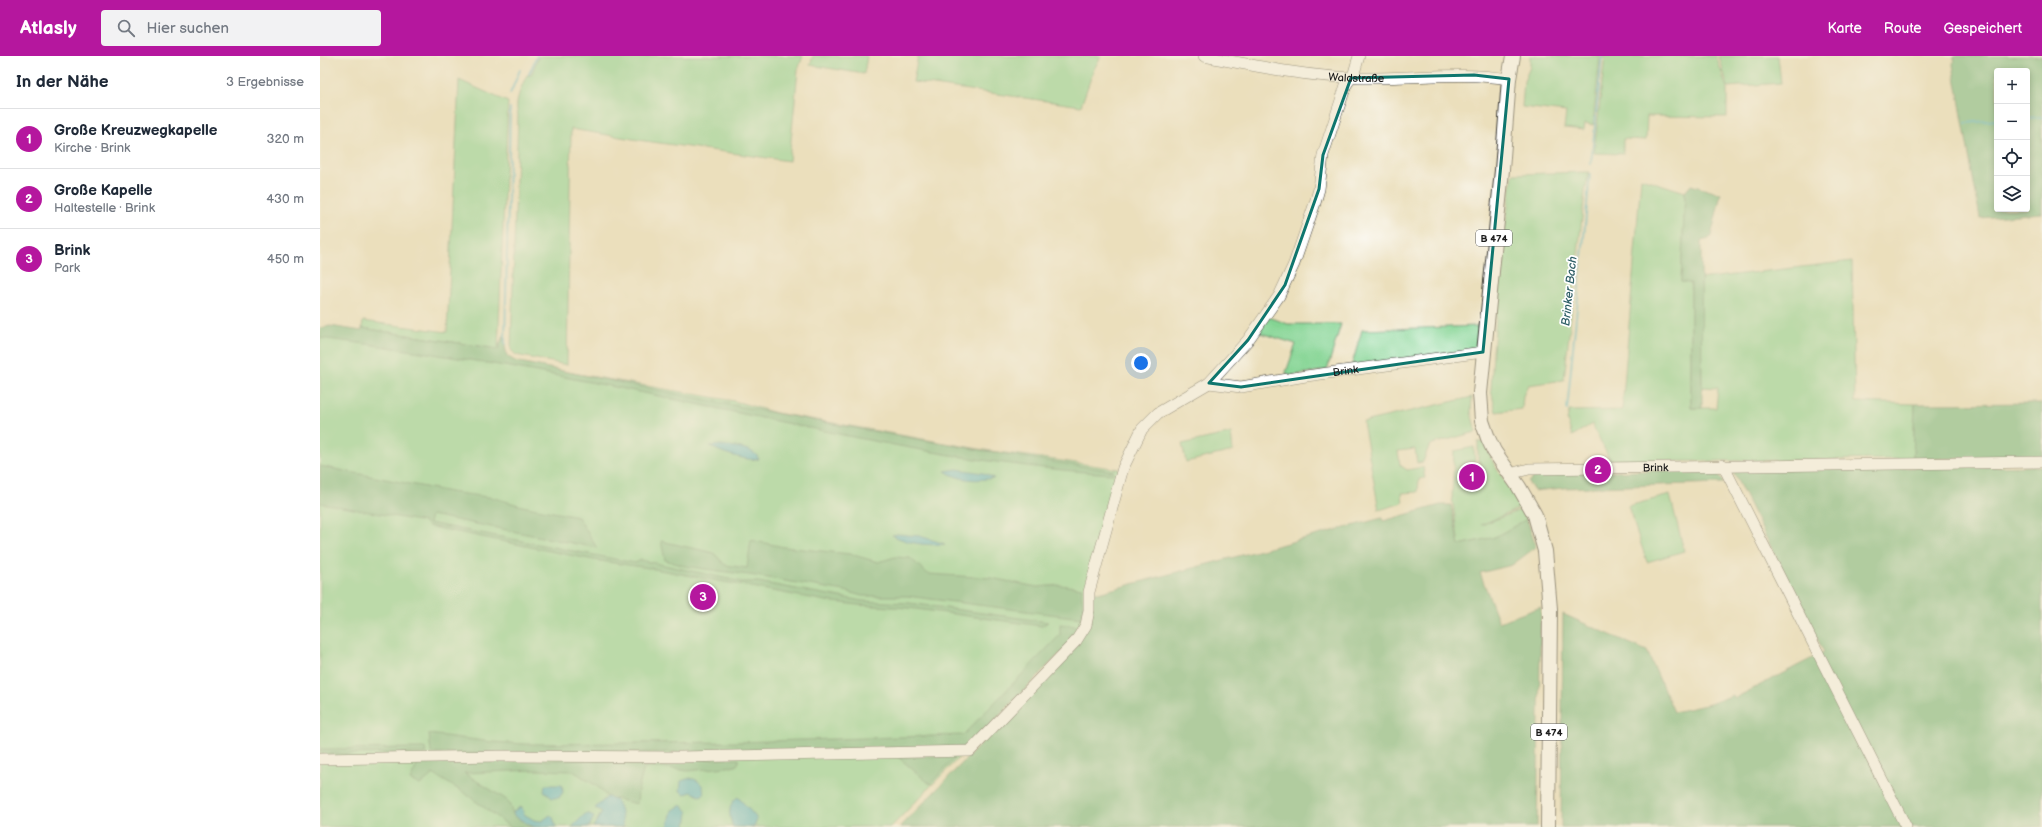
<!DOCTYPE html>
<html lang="de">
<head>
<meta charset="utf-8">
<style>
  body { margin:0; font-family:"Balsamiq Sans",sans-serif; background:#f2f2f3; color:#1f2937 }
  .controls { position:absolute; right:12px; top:12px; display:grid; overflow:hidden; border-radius:4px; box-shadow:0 2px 6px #0003 }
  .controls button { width:36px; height:36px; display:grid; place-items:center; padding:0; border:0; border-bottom:1px solid #e0e1e3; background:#fff; color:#1f2937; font:20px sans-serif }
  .you { position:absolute; left:821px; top:307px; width:14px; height:14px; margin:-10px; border:3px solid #fff; border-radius:50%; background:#1a73e8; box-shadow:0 0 0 6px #1a73e833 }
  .badge { display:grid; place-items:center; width:26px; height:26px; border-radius:50%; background:#b5179e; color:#fff; font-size:13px; font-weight:700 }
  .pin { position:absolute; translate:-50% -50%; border:2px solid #fff; box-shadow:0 1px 4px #0006 }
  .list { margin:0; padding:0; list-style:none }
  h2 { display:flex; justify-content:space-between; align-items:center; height:52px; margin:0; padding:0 16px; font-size:17px }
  h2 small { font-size:13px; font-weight:400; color:#747a83 }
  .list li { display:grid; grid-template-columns:26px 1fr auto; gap:12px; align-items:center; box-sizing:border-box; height:60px; padding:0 16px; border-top:1px solid #e0e1e3 }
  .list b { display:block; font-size:15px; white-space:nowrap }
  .list p { margin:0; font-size:13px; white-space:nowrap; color:#747a83 }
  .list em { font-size:13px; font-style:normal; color:#747a83 }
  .icon { flex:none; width:22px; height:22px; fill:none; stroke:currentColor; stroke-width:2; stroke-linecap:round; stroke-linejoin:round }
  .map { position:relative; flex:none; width:1722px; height:771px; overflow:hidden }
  header { display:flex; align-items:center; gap:24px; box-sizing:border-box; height:56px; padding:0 20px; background:#b5179e; color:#fff }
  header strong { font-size:19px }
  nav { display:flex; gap:22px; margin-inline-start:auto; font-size:14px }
  .search { width:280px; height:36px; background:#f2f2f3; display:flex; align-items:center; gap:10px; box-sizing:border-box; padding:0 14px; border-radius:4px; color:#747a83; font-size:15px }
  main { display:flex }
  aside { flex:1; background:#fff }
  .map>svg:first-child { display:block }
</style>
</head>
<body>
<header>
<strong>Atlasly</strong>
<div class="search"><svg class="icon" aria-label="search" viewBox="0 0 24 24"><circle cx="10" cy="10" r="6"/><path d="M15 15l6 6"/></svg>Hier suchen</div>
<nav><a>Karte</a><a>Route</a><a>Gespeichert</a></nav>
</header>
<main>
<aside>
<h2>In der Nähe<small>3 Ergebnisse</small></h2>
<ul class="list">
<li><span class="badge">1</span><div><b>Große Kreuzwegkapelle</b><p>Kirche · Brink</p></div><em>320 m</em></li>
<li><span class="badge">2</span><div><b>Große Kapelle</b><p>Haltestelle · Brink</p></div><em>430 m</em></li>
<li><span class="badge">3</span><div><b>Brink</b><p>Park</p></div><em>450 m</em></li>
</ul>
</aside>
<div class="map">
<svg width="1722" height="771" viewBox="0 0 1722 771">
  <rect width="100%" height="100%" fill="#fff"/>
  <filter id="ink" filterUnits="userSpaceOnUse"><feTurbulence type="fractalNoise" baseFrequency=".025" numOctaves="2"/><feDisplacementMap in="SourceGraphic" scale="8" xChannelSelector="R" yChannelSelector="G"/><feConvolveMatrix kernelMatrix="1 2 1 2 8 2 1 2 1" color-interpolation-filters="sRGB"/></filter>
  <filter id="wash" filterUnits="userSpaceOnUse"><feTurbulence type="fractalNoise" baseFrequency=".012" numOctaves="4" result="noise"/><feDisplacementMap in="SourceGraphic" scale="16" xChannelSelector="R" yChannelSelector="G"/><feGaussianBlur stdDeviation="0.9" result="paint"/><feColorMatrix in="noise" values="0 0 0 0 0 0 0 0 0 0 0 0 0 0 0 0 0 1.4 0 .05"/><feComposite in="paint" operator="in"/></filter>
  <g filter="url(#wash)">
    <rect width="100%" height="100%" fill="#ebdfbc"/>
    <!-- green -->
    <g fill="#84d493" stroke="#507858">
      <path d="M 219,0 L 483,0 L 478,14 L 469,105 L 325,85 L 251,73 L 247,309 L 196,299 L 191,294 L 198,59 C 194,46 201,31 207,19 L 211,19 Z"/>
      <path d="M 493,0 L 547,0 L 544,18 L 490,9 Z"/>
      <path d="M 598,0 L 781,0 L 774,13 L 761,50 L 593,26 Z"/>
      <path d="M 1210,0 L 1280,0 L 1273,69 L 1265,67 L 1264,74 L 1244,72 L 1246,56 L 1202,51 L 1204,25 L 1210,11 Z"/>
      <path d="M 1285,0 L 1396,0 L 1407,32 L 1407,61 L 1327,60 L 1326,84 L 1303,83 L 1303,98 L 1274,97 Z"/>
      <path d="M 1399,0 L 1458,0 L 1461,27 L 1408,31 Z"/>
      <path d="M 139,24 L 188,46 L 178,293 L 42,272 L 43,265 L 127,276 Z"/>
      <path d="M 1269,116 L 1265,135 L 1244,324 L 1208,329 L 1203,340 L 1202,353 L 1176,356 L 1171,334 L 1173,296 L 1184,177 L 1193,118 Z"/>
      <path d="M 1321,122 L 1365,136 L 1361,226 L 1371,227 L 1371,352 L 1396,352 L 1398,332 L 1382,331 L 1380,223 L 1532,205 L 1535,346 L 1595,348 L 1593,403 L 1291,406 L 1272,368 L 1252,380 L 1247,364 L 1249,355 L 1302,354 Z"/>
      <path d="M 949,261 L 968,268 L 1021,268 L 1007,314 L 968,320 L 966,316 L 976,288 L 937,276 Z"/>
      <path d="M 1159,270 L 1156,294 L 1031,312 L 1042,274 Z"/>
      <path d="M 0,280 L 258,318 L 414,345 L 457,357 L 665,394 L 799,413 L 782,463 L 763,574 L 571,771 L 0,771 Z"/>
      <path d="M 1152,341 L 1151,356 L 1156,376 L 1112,388 L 1108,393 L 1103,406 L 1097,407 L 1095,393 L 1078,395 L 1080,409 L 1087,414 L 1103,411 L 1105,422 L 1099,423 L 1098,436 L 1082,437 L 1083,447 L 1059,454 L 1043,366 Z"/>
      <path d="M 911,377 L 913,395 L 866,406 L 862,388 Z"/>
      <path d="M 1158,386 L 1164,386 L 1175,410 L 1202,451 L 1161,469 L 1203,453 L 1207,463 L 1175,481 L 1139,489 L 1132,442 L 1134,395 L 1154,391 L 1155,406 L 1149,405 L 1146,407 L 1150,415 L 1145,418 L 1144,424 L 1150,427 L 1155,428 L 1159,423 L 1164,423 L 1164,414 L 1158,403 Z"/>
      <path d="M 1350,439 L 1364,495 L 1327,506 L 1308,450 Z"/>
    </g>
    <!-- forest -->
    <g fill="#6bb67d" stroke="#44694c" fill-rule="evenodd">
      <path d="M 1634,0 L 1722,0 L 1722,157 L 1660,162 L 1633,9 ZM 1677,15 L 1707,15 L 1707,153 L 1677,153 Z"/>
      <path d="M 1371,129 L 1401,138 L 1391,180 L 1389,183 L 1381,185 L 1382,352 L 1371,352 L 1371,227 L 1361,226 L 1365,136 Z"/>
      <path d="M 10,270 L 42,275 L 42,272 L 178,293 L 183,279 L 187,300 L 195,305 C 394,346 593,386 794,415 L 793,418 C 657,410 523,379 390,351 C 261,323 131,298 0,282 L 0,272 Z"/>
      <path d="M 1722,347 L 1722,401 L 1593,403 L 1595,348 Z"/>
      <path d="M 0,410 L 130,436 L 175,442 L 202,450 L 258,461 L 277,492 L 111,459 L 109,467 L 315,507 L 321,504 L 422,526 L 438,526 L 542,545 L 589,547 L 728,566 L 722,570 L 589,552 L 538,549 L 506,545 L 329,512 L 274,504 L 108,470 L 105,466 L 0,447 Z"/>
      <path d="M 1722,410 L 1722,771 L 1241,771 L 1243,558 L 1327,595 L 1354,656 L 1390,648 L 1413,639 L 1415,642 L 1504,596 L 1412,414 Z"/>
      <path d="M 1395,413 L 1404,427 L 1243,432 L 1214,435 L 1208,426 L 1217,418 Z"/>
      <path d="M 1120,449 L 1131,449 L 1139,489 L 1175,481 L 1207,463 L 1216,491 L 1192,509 L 1160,517 L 1179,566 L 1221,551 L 1217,771 L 580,771 L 751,595 L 773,536 L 778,537 L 1062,462 L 1063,465 Z"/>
      <path d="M 431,484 L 464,491 L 530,498 L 558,506 L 575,501 L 590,502 L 608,518 L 671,522 L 717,531 L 740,529 L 762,532 C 760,544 766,550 761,562 L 587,540 L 542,540 L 525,535 L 436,520 L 364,510 L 345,504 L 341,485 L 394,497 L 405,509 L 427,512 Z"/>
      <path d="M 740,568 L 761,571 L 755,582 L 652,688 L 645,691 L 398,696 L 111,697 L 109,678 L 172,686 L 205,688 L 417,686 L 643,679 L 740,579 Z"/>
      <path d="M 105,692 L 106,697 L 0,698 L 0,693 Z"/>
      <path d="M 637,700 L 610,728 L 578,701 Z"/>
      <path d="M 419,703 L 419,706 L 416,710 L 368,715 L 348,712 L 324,712 L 318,734 L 317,748 L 287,741 L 278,731 L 253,715 L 215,714 L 144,717 L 184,742 L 188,745 L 194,760 L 213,771 L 190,771 L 146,738 L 113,718 L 100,729 L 90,724 L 99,705 Z"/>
    </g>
    <!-- water -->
    <g fill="#43afc1" stroke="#30666e">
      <path d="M 401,389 C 412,391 434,391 439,403 C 430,406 397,396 390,390 Z"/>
      <path d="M 637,413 L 663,417 L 674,422 C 657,425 639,425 625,415 Z"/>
      <path d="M 577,478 L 600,480 L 625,488 C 607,490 588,488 572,479 Z"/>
      <path d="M 370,722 C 378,723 386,730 383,739 L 379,740 L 372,736 L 365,738 L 360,735 L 361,725 Z"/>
      <path d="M 225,729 L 242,729 L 243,736 L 239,742 L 232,742 L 224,735 Z"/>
      <path d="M 287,741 C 301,741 302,760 303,771 L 273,771 L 282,756 L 275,752 Z"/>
      <path d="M 418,741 L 435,760 L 437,764 L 434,771 L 413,771 C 409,761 407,748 418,741 Z"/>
      <path d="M 362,749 L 368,756 L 366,771 L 348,771 L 352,754 Z"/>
      <path d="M 200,751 L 202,752 L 204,758 L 214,764 L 222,765 L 230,759 L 233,761 L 236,771 L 213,771 L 194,760 L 193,756 Z"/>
      <path d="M 265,758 L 270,758 L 274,761 L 269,771 L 252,771 Z"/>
    </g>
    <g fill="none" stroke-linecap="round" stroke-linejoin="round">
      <!-- stream -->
      <g stroke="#43afc1" stroke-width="2">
        <path d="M 209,18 L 217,0"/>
        <path d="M 190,38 L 200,14"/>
        <path d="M 1707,62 L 1722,61"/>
        <path d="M 1646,67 L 1677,64"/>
        <path d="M 1271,108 L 1282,0"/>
        <path d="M 185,288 L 190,52"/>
        <path d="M 1247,354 L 1270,118"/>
      </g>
    </g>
  </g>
  <g filter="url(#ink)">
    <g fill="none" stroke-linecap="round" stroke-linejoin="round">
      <!-- minor casing -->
      <g stroke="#3b3934" stroke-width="12">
        <g id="minor">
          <path id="s1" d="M 884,0 C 935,10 988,21 1040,22 C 1090,23 1140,15 1189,23"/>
          <path id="s2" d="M 889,327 L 921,331 L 986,320 L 1163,296"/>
          <path d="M 1403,409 L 1586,771"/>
          <path id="s3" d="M 1192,421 L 1197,416 L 1209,413 L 1722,406"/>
          <path d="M 0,703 L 178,700 L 360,701 L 650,695 L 756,585 L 766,569 L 769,554 L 769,536 L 803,412 L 822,373 L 838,357 L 889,327 L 928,284 L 959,240 L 974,208 L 995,147 L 999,133 L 1003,99 L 1026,29 L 1034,17 L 1039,0"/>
        </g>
      </g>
      <!-- major casing -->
      <g stroke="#3b3934" stroke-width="16">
        <path id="major" d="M 1193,0 L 1189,23 L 1182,114 L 1160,337 L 1162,365 L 1168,382 L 1174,395 L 1199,431 L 1215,459 L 1225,495 L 1230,553 L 1228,771"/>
      </g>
      <!-- minor -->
      <use href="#minor" stroke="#fff" stroke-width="11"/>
      <!-- major -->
      <use href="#major" stroke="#fff" stroke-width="14"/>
    </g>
  </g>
  <!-- marked area -->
  <path d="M0 0H1722V771H0ZM 1154,19 L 1189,23 L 1163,296 L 921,331 L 889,327 L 928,284 L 965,229 L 999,133 L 1003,99 L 1031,22 Z" fill="#ebdfbc" fill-opacity=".55" fill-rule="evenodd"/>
  <path fill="none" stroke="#0f766e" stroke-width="3" stroke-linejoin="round" d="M 1154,19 L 1189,23 L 1163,296 L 921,331 L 889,327 L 928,284 L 965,229 L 999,133 L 1003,99 L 1031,22 Z"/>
  <g text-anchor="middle" stroke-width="3.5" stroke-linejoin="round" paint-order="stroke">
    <!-- shield labels -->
    <g fill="#fff" stroke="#606060" stroke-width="1">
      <rect x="1156" y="174" width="36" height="16" rx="3"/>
      <rect x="1211" y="668" width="36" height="16" rx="3"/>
    </g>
    <g font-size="10" font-weight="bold" fill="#1c1c1c">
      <text x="1174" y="186">B 474</text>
      <text x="1229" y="680">B 474</text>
    </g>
    <!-- street labels -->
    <g font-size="11" fill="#1c1c1c" stroke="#fff">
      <text dy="4" stroke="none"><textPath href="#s1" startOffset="154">Waldstraße</textPath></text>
      <text dy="4" stroke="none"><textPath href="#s2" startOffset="138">Brink</textPath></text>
      <text dy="4" stroke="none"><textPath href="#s3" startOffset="146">Brink</textPath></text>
    </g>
    <!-- water labels -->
    <g font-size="12" font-style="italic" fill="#2e5e66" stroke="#fff">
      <text transform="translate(1249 235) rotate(-84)" y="4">Brinker Bach</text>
    </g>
  </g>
</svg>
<div class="controls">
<button>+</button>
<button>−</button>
<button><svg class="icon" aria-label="locate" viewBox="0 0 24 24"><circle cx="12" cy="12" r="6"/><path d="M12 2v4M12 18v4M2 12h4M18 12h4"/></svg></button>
<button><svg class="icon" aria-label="layers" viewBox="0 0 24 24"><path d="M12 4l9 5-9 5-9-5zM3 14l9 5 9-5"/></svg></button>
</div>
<div class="you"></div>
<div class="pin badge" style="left:1152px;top:421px">1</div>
<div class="pin badge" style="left:1278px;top:414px">2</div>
<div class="pin badge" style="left:383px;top:541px">3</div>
</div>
</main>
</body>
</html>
